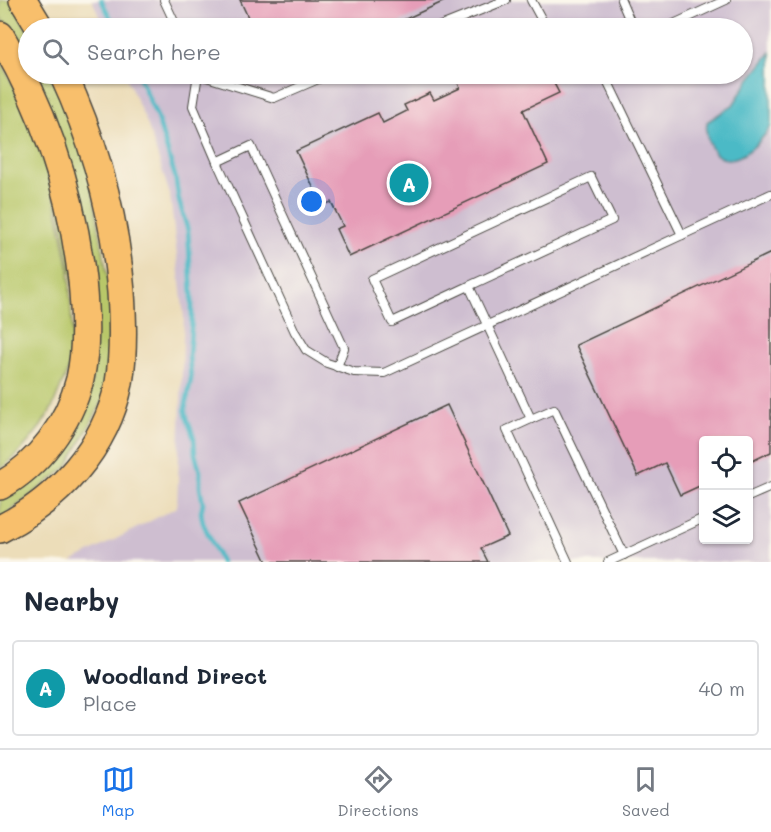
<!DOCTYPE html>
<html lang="en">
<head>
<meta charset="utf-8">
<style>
  body { margin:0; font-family:Mali,sans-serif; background:#f2f2f3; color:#1f2937 }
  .controls { position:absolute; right:18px; bottom:18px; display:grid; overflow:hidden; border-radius:6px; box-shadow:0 2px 4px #0004 }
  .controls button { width:54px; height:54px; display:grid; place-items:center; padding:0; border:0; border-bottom:2px solid #e0e1e3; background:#fff; color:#1f2937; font:30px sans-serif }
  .you { position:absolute; left:312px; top:202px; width:21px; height:21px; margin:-15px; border:4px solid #fff; border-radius:50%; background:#1a73e8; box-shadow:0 0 0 9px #1a73e833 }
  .badge { display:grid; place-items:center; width:39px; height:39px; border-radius:50%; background:#1a73e8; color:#fff; font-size:20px; font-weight:700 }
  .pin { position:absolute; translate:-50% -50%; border:3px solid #fff; box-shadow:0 2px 6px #0006 }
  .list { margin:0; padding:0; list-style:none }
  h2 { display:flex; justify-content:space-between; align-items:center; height:78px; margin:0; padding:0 24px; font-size:26px }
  h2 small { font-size:20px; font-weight:400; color:#747a83 }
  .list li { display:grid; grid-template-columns:39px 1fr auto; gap:18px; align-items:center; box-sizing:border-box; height:96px; margin:0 12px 12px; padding:0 12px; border:2px solid #e0e1e3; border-radius:6px }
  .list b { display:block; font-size:22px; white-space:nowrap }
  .list p { margin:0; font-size:20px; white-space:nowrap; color:#747a83 }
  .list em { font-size:20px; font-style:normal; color:#747a83 }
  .icon { flex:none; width:33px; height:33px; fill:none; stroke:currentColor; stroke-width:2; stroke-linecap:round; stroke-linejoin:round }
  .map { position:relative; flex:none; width:771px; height:562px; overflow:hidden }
  .search { position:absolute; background:#fff; box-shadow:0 2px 4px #0004; left:18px; right:18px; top:18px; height:66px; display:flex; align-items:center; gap:15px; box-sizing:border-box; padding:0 21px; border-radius:33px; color:#747a83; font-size:22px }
  .sheet { height:186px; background:#fff }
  nav { display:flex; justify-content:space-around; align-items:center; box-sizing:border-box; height:84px; border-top:2px solid #e0e1e3; background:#fff; font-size:16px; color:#747a83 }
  nav a { display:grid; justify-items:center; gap:3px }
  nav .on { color:#1a73e8 }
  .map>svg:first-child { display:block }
</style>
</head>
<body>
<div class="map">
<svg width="771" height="562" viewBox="0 0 771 562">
  <rect width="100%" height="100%" fill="#fbf7ec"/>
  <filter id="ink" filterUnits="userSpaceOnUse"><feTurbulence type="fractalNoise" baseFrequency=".0167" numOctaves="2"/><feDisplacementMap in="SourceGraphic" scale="12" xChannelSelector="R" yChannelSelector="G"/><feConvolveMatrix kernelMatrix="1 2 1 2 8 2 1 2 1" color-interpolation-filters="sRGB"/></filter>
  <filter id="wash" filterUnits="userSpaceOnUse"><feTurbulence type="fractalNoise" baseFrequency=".008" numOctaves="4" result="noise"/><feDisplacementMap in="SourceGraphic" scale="24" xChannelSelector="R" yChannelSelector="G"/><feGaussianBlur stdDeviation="1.35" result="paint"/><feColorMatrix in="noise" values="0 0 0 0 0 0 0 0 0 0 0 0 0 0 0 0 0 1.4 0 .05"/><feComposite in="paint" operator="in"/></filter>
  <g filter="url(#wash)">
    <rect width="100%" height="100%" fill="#ecddb9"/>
    <!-- industrial -->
    <path fill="#cebed0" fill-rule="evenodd" d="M 92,0 L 771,0 L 771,562 L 72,562 L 177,507 L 184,317 L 170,195 L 148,126 L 125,74 L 742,74 L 742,28 L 105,28 ZM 704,440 L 748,440 L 748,540 L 704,540 Z"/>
    <!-- green -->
    <g fill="#b8c769" stroke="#72794a" stroke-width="1.5">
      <path d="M 0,0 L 11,0 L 28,31 L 28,63 L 0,16 Z"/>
      <path d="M 0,58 L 32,126 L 54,194 L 69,270 L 73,347 L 68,370 L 52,408 L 41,426 L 29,441 L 16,456 L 0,469 Z"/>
      <path d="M 34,74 L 52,74 L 87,158 L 113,308 L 106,395 L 67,467 L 0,519 L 0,500 L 19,488 L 92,382 Z"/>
    </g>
    <!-- water -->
    <path fill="#4cbac6" stroke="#3c7278" stroke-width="1.5" d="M 771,52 L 771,126 C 760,145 725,178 710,145 C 706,137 706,131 707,122 L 733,105 L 749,80 Z"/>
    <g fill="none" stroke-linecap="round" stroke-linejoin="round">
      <!-- stream -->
      <g stroke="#4cbac6" stroke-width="4.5">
        <path d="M 101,0 L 116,28"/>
        <path d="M 104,28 L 112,23"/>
        <path d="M 138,74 L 157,117 L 175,176 L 179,201 L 188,231 L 192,295 L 192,317 L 189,355 L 191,379 L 185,409 L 188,421 L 194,438 L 195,454 L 200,471 L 200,487 L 203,503 L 201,512 L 203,523 L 221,562"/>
      </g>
    </g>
    <g id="blocks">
      <!-- building -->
      <g fill="#e69db8">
        <path d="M 240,0 L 447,0 L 386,28 L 253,28 Z"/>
        <path d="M 466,74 L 549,74 L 559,93 L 523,110 L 548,164 L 349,257 L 336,229 L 343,226 L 331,202 L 322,206 L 296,151 L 378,113 L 383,123 L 407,111 L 404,105 L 430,93 L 434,100 L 460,88 L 456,78 Z"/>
        <path d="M 771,253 L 771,452 L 748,463 L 748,441 L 704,441 L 704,484 L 680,495 L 665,463 L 638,476 L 576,345 Z"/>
        <path d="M 447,405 L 508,536 L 481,548 L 488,562 L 267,562 L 239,503 Z"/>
      </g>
    </g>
  </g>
  <g filter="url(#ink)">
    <use href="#blocks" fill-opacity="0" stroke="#484640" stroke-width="1.5"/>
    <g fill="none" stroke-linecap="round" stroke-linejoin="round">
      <!-- service casing -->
      <g stroke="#484640" stroke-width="10">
        <g id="service">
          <path d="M 164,0 L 177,28"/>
          <path d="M 531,0 L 544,24 L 549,28"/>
          <path d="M 621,0 L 633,28"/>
          <path d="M 436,28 L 506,0"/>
          <path d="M 665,28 L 726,0"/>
          <path d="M 197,74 L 274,98 L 330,74"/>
          <path d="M 198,74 L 193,106 L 217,162 L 295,332 L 306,350 L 327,363 L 354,372 L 384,373 L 682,235 L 606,78 L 601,74"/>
          <path d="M 217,162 L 251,146 L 344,348 L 337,367"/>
          <path d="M 682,235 L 771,194"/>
          <path d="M 469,286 L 612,220 L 591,177 L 372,279 L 392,322 L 469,286 L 531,419 L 507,430 L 568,562"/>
          <path d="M 531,419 L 554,409 L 624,555"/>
          <path d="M 748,497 L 771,487"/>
          <path d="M 608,562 L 704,518"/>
        </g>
      </g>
      <!-- motorway casing -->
      <g stroke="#484640" stroke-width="30">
        <g id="motorway">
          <path d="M 23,0 L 40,28"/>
          <path d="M 0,35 C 45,110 72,193 82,280 C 85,313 87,347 80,379 C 69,424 39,464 0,486"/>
          <path d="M 0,529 C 58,500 106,448 119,383 C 124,353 123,322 121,292 C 115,216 95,143 63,74"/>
        </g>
      </g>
      <!-- service -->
      <use href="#service" stroke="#fff" stroke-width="8"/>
      <!-- motorway -->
      <use href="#motorway" stroke="#f8bf6c" stroke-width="27"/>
    </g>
  </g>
</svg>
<div class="controls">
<button><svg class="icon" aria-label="locate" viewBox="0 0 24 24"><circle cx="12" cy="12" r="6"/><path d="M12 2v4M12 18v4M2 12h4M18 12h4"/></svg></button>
<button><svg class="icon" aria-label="layers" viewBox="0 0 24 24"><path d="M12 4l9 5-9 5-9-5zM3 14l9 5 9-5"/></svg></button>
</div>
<div class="you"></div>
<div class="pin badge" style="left:409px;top:183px;background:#0f9aa8">A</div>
<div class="search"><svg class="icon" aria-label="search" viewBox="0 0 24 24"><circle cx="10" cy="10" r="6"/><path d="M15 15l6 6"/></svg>Search here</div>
</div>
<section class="sheet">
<h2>Nearby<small></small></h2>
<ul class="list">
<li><span class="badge" style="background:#0f9aa8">A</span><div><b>Woodland Direct</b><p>Place</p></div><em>40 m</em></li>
</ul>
</section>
<nav>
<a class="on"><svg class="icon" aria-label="map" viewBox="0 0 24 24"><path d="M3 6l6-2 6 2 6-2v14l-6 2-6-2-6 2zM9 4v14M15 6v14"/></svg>Map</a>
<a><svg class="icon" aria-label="directions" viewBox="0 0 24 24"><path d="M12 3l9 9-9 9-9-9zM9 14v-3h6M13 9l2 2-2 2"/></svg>Directions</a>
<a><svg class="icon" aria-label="saved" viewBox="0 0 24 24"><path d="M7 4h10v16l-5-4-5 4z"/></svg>Saved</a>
</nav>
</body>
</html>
